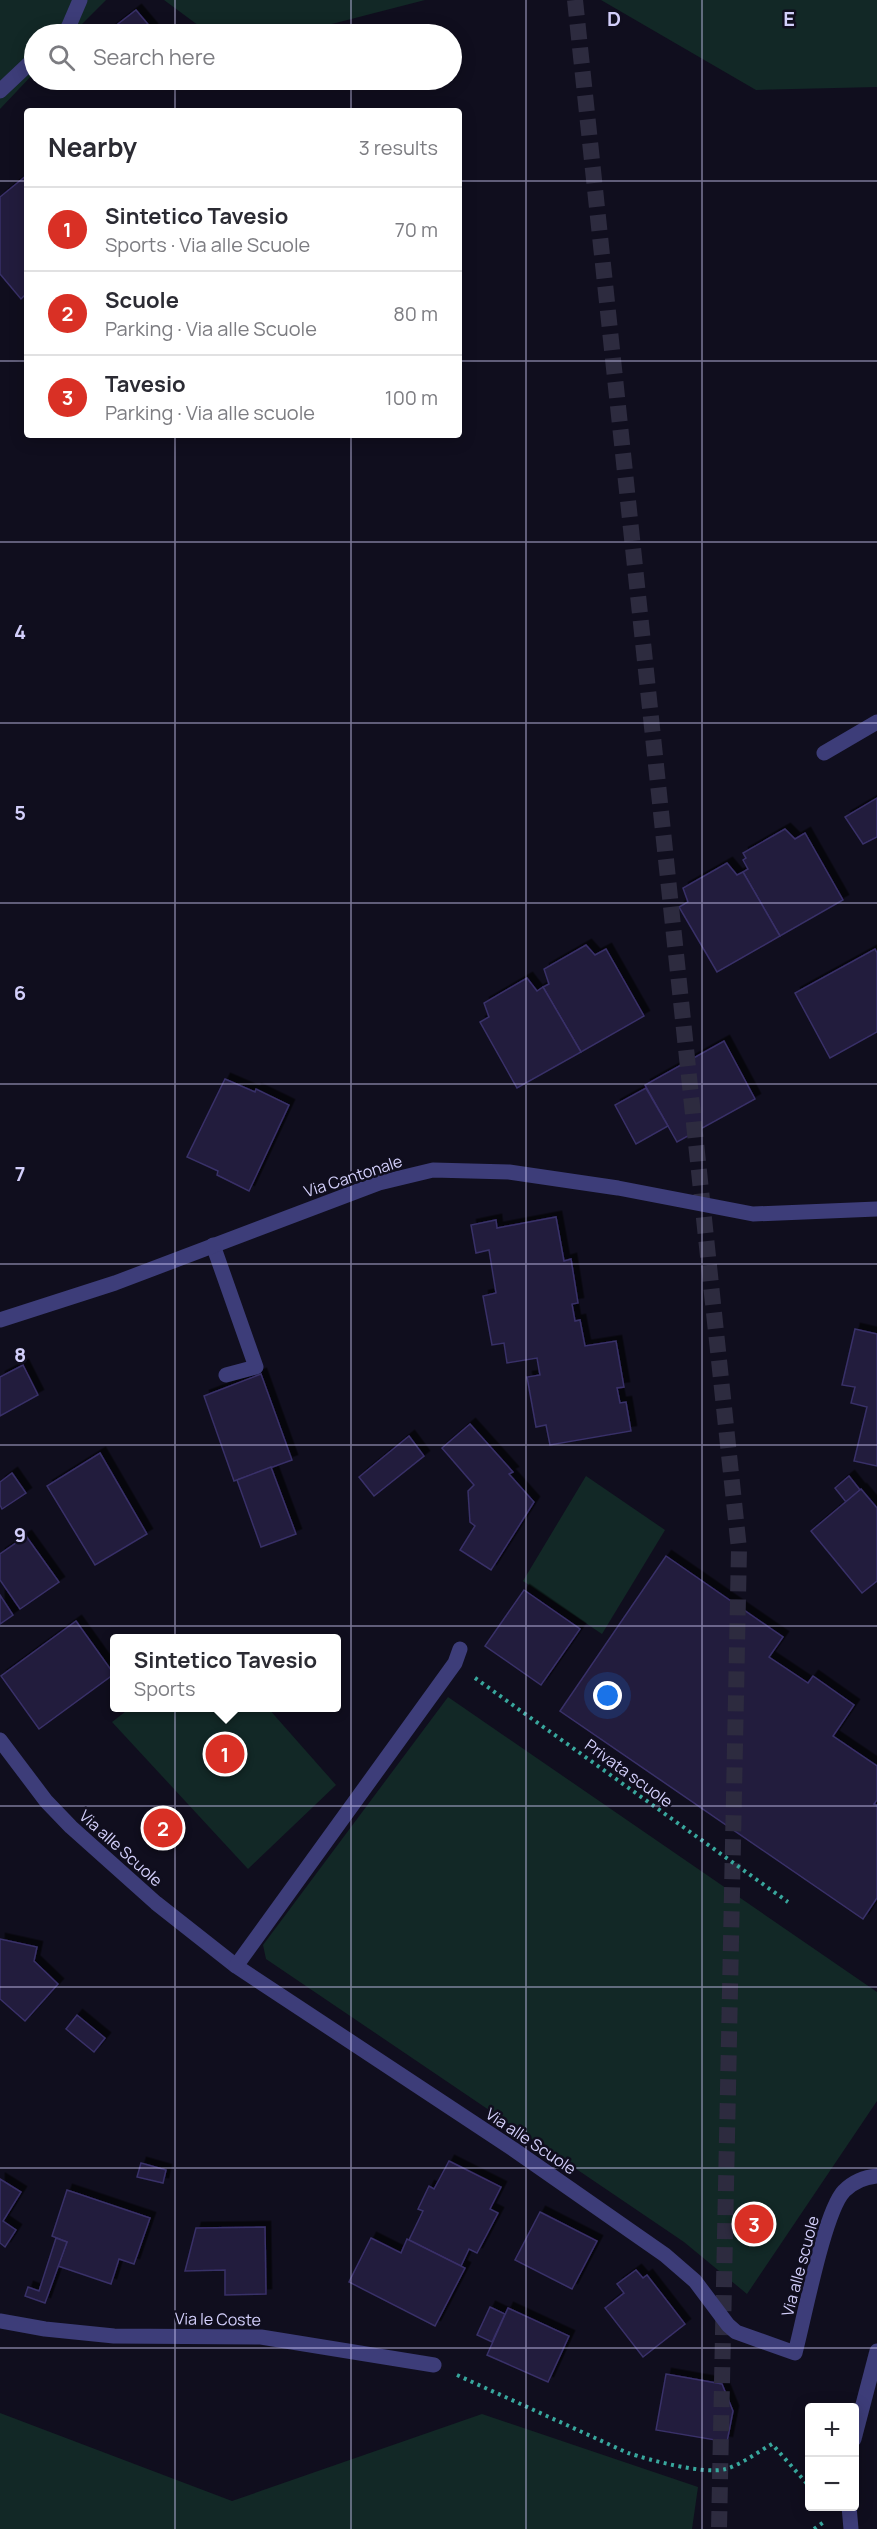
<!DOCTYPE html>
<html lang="en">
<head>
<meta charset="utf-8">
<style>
  body { margin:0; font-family:Manrope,sans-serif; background:#f7f7f7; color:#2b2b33 }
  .controls { position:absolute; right:18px; bottom:18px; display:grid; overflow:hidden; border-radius:6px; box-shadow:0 3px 15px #0003 }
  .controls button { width:54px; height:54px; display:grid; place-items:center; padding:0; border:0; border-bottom:2px solid #e1e1e2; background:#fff; color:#2b2b33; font:30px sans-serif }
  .you { position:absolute; left:608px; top:1696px; width:21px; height:21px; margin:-15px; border:4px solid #fff; border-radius:50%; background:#1a73e8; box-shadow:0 0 0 9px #1a73e833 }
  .badge { display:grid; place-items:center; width:39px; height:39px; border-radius:50%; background:#d93025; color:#fff; font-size:20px; font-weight:700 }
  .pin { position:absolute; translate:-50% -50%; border:3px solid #fff; box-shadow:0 2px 6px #0006 }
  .popup { position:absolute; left:110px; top:1634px; width:231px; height:78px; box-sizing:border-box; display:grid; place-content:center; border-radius:6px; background:#fff; filter:drop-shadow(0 2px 4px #0005); font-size:20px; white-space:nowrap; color:#7c7c81 }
  .popup b { font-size:22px; color:#2b2b33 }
  .popup::after { content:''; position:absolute; left:50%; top:100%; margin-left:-12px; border:12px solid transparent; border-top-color:#fff }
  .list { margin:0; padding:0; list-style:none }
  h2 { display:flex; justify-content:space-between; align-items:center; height:78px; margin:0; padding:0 24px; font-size:26px }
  h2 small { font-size:20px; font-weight:400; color:#7c7c81 }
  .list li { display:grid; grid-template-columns:39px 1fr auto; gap:18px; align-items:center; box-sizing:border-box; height:84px; padding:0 24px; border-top:2px solid #e1e1e2 }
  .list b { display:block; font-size:22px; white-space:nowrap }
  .list p { margin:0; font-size:20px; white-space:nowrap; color:#7c7c81 }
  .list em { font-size:20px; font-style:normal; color:#7c7c81 }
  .icon { flex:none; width:33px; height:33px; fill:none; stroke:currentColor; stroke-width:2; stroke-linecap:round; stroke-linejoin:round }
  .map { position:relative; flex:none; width:877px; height:2529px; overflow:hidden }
  .search { position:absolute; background:#fff; box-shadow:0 3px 15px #0003; left:24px; top:24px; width:438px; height:66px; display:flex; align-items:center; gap:15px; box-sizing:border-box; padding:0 21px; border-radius:33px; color:#7c7c81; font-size:22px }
  .panel { position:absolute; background:#fff; box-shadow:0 3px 15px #0003; left:24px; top:108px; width:438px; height:330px; border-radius:6px }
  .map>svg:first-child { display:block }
</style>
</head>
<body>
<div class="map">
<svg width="877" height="2529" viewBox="0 0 877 2529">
  <defs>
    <filter id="shadow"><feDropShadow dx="5.5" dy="-5.5" stdDeviation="0" flood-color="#0009"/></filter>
  </defs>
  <rect width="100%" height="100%" fill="#100e1e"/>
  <!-- green -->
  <g fill="#122826">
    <path d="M 0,0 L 106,0 L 72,34 L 34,34 L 34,73 L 0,109 Z"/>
    <path d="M 164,0 L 425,0 L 293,34 L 210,34 Z"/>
    <path d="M 601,0 L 877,0 L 877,87 L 756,90 Z"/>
    <path d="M 586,1476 L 665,1530 L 602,1634 L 523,1581 Z"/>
    <path d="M 448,1697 L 877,1992 L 877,2101 L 747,2294 L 684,2242 L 266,1959 L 263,1945 Z"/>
    <path d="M 130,1708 L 268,1708 L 336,1785 L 248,1869 L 112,1722 Z"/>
    <path d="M 0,2413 L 232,2501 L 482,2414 L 698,2487 L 692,2529 L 0,2529 Z"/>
  </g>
  <!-- building -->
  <g fill="#221c3e" stroke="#393068" stroke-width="1.5" filter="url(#shadow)">
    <path d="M 136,10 L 152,29 L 149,32 L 151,34 L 105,34 Z"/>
    <path d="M 85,80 L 102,80 L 92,88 Z"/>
    <path d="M 27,175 L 27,293 L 21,299 L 0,274 L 0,197 Z"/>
    <path d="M 877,798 L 877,837 L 863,844 L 845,817 Z"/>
    <path d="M 785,829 L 795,839 L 805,833 L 843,900 L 780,936 L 743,872 L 748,869 L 743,860 L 746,858 L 743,853 Z"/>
    <path d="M 727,863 L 737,875 L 743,872 L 780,936 L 717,972 L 679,907 L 688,902 L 683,888 Z"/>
    <path d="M 586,945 L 595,955 L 606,949 L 644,1016 L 581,1052 L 543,987 L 549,984 L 544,969 Z"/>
    <path d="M 875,949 L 877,953 L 877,1032 L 830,1058 L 795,993 Z"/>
    <path d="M 527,978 L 537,991 L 543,987 L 581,1052 L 517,1088 L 480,1022 L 489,1017 L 484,1003 Z"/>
    <path d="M 724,1041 L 755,1099 L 677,1142 L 645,1085 Z"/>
    <path d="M 225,1079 L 255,1092 L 256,1089 L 289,1105 L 249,1191 L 217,1175 L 218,1171 L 187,1157 Z"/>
    <path d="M 646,1088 L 668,1126 L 636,1144 L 615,1105 Z"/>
    <path d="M 556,1217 L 564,1261 L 571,1259 L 578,1303 L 572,1304 L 575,1321 L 580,1320 L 585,1346 L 616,1341 L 624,1387 L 617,1388 L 620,1403 L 626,1402 L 631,1431 L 550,1445 L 546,1425 L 536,1427 L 527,1377 L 540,1375 L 537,1358 L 507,1363 L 504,1343 L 492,1345 L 483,1296 L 496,1293 L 489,1250 L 476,1253 L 471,1225 L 496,1220 L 497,1228 Z"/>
    <path d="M 855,1329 L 877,1334 L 877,1466 L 854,1461 L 867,1407 L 851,1403 L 855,1387 L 842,1385 Z"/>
    <path d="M 23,1365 L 38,1395 L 0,1416 L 0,1377 Z"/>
    <path d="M 261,1374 L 292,1460 L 234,1481 L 204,1396 Z"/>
    <path d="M 470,1424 L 513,1472 L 509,1474 L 534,1502 L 491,1570 L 460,1550 L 475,1526 L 470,1522 L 468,1491 L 474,1485 L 442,1448 Z"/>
    <path d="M 409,1436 L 424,1456 L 374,1496 L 359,1477 Z"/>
    <path d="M 100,1453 L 147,1534 L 95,1565 L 47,1486 Z"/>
    <path d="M 271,1467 L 296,1534 L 261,1547 L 237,1480 Z"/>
    <path d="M 12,1473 L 26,1493 L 2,1509 L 0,1505 L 0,1482 Z"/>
    <path d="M 849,1476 L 860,1490 L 846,1502 L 835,1488 Z"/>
    <path d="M 861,1489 L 877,1508 L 877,1581 L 862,1593 L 811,1531 Z"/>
    <path d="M 26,1536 L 59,1582 L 20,1609 L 0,1580 L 0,1554 Z"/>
    <path d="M 666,1556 L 783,1637 L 769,1657 L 808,1683 L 813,1676 L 854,1705 L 833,1736 L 877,1766 L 877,1800 L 874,1804 L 877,1805 L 877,1898 L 863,1919 L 560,1711 Z"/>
    <path d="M 524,1590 L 580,1629 L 541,1685 L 485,1646 Z"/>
    <path d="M 0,1595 L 13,1615 L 0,1624 Z"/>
    <path d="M 76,1621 L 114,1674 L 39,1729 L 1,1676 Z"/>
    <path d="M 0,1939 L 37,1947 L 34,1961 L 58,1984 L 25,2021 L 0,1999 Z"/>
    <path d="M 77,2015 L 105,2038 L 94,2052 L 66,2029 Z"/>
    <path d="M 449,2161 L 501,2187 L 490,2209 L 498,2213 L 477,2253 L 469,2249 L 461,2266 L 409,2240 L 423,2211 L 418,2209 L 429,2186 L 434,2189 Z"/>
    <path d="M 141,2163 L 166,2170 L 163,2183 L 137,2177 Z"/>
    <path d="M 0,2179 L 21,2192 L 3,2221 L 16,2230 L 5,2247 L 0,2243 Z"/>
    <path d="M 67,2190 L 150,2218 L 134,2264 L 119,2259 L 111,2284 L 58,2266 L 67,2242 L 52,2236 Z"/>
    <path d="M 540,2212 L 597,2241 L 572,2289 L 515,2260 Z"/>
    <path d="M 265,2227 L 266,2294 L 225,2295 L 225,2270 L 185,2271 L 196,2228 Z"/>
    <path d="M 56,2238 L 67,2242 L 45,2303 L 25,2296 L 28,2287 L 39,2291 Z"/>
    <path d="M 371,2238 L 401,2253 L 407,2239 L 465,2268 L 435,2326 L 349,2282 Z"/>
    <path d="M 636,2270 L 643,2278 L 647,2275 L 685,2324 L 643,2357 L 605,2308 L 624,2293 L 617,2284 Z"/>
    <path d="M 490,2307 L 505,2314 L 492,2342 L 477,2335 Z"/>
    <path d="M 508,2308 L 569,2336 L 548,2382 L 487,2355 Z"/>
    <path d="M 666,2374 L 722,2384 L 733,2411 L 727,2442 L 656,2430 Z"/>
  </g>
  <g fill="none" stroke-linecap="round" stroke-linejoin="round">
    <!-- trunk-tunnel -->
    <path stroke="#2d2b3f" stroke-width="16" stroke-dasharray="16 8" stroke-linecap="butt" d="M 575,0 L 739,1549 L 719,2529"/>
    <!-- path -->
    <g stroke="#38a79d" stroke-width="4" stroke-dasharray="3 4.5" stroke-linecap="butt">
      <path d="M 475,1678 L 788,1902"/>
      <path d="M 457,2375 L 628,2453 C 650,2460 704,2475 726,2469 C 742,2464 758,2452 772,2444 L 810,2487"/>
      <path d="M 814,2529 L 824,2522"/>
    </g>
    <!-- service -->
    <g stroke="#3d3d79" stroke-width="15">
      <path d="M 824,753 L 877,722"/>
      <path d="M 213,1245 L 256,1367 L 226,1375"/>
    </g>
    <!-- minor -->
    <g stroke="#3d3d79" stroke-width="15">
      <path d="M 61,34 L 68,28 L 80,0"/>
      <path d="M 0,91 L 34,59"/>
      <path d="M 0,1320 L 115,1283 L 379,1183 L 433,1170 L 509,1172 L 618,1188 L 753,1214 L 877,1209"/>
      <path d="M 0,1740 L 46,1801 L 71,1827 L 156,1903 L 236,1966 L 513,2149 L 665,2255 L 695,2281 L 728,2325 L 736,2332 L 795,2353 C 804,2320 824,2212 844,2191 C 853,2182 865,2177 877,2176"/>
      <path d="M 236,1966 L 455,1663 L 460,1649"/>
      <path d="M 0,2321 L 45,2329 L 114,2336 L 261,2337 L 434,2365"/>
    </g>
    <!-- tertiary -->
    <g stroke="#3d3d79" stroke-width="15">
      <path d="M 854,2439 L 877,2351"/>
      <path d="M 849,2506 L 851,2529"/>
    </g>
  </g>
  <!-- grid -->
  <path fill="none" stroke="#d3cffb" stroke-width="1.5" stroke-opacity="0.55" d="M 175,0 L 175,34M 351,0 L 351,34M 526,0 L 526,2529M 702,0 L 702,2529M 175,80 L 175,111M 351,80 L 351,111M 0,181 L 27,181M 459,181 L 877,181M 0,361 L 27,361M 459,361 L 877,361M 175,435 L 175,2529M 351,435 L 351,2529M 0,542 L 877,542M 0,723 L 877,723M 0,903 L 877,903M 0,1084 L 877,1084M 0,1264 L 877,1264M 0,1445 L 877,1445M 0,1626 L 877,1626M 0,1806 L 877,1806M 0,1987 L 877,1987M 0,2168 L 877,2168M 0,2348 L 877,2348"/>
  <g text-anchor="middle" stroke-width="5" stroke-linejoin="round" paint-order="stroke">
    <!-- street labels -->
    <g font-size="16" fill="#d3cffb" stroke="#100e1e">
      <text transform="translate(353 1176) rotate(-18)" y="6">Via Cantonale</text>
      <text transform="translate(629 1773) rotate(36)" y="6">Privata scuole</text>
      <text transform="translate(121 1848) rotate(42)" y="6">Via alle Scuole</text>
      <text transform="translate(531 2141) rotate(34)" y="6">Via alle Scuole</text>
      <text transform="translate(800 2266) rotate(-75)" y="6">Via alle scuole</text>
      <text transform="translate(218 2319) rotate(1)" y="6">Via le Coste</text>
    </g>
  </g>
  <g font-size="20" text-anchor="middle" font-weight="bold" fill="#d3cffb" stroke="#100e1e" stroke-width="5" stroke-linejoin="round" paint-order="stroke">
    <text x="614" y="26">D</text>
    <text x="789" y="26">E</text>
    <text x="20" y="639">4</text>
    <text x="20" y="820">5</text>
    <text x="20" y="1000">6</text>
    <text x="20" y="1181">7</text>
    <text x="20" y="1362">8</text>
    <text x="20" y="1542">9</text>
  </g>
</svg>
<div class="controls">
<button>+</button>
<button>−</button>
</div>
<div class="you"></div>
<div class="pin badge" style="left:225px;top:1754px">1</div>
<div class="popup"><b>Sintetico Tavesio</b>Sports</div>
<div class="pin badge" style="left:163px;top:1828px">2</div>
<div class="pin badge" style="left:754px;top:2224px">3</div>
<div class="search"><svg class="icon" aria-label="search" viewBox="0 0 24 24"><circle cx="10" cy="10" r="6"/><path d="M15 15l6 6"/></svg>Search here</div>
<section class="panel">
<h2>Nearby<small>3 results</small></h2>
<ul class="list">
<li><span class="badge">1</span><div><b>Sintetico Tavesio</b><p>Sports · Via alle Scuole</p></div><em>70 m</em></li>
<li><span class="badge">2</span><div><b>Scuole</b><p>Parking · Via alle Scuole</p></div><em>80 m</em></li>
<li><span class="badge">3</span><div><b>Tavesio</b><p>Parking · Via alle scuole</p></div><em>100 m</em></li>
</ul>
</section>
</div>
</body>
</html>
